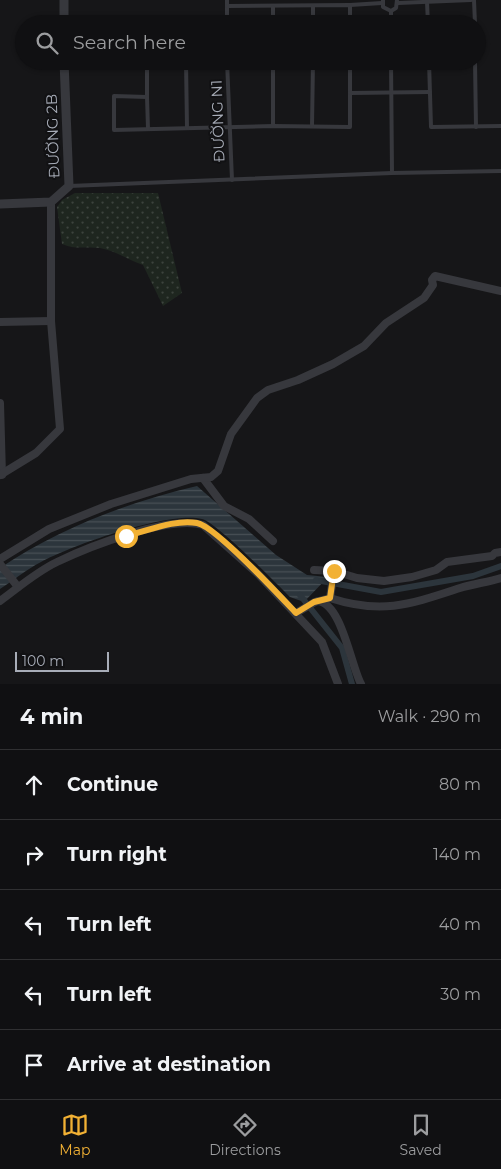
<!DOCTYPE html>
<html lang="en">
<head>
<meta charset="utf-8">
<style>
  body { margin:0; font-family:Montserrat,sans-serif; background:#1e1e20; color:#f1f3f6 }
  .scale { position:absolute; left:15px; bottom:12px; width:94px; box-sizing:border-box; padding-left:5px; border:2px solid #a8adb8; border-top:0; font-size:14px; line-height:18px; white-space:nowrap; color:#a8adb8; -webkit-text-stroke:4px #111113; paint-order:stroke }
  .stop { position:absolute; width:15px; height:15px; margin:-11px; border:4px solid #f2b134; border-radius:50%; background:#fff }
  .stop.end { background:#f2b134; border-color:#fff; box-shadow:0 1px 5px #0008 }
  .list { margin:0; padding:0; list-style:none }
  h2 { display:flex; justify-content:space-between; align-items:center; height:65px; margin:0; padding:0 20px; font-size:21px }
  h2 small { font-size:16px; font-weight:400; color:#9c9d9f }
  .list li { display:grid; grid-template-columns:32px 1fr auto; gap:15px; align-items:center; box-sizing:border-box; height:70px; padding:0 20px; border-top:1px solid #303032 }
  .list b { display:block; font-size:19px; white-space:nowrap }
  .list em { font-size:16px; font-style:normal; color:#9c9d9f }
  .icon { flex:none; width:28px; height:28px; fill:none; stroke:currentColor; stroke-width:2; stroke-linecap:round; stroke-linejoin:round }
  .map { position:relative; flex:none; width:501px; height:684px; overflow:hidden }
  .search { position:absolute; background:#101012; box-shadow:0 1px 4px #0004; left:15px; right:15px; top:15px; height:55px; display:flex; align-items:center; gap:12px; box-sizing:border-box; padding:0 18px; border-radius:28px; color:#9c9d9f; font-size:19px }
  .sheet { height:415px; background:#101012 }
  nav { display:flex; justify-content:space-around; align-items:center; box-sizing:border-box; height:70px; border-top:1px solid #303032; background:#101012; font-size:14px; color:#9c9d9f }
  nav a { display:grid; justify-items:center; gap:2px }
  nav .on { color:#f2b134 }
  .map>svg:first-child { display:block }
</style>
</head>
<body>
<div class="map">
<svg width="501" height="684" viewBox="0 0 501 684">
  <defs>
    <pattern id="grass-dots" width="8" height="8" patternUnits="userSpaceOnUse" patternTransform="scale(1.25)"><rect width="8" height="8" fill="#1e261f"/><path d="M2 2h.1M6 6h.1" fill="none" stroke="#3c433d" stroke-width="1.8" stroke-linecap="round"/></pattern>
    <pattern id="water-rules" width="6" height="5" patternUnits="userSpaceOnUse" patternTransform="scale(1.25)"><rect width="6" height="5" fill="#2c353c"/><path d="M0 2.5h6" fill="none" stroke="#485056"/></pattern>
  </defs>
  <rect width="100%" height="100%" fill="#161618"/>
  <!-- grass -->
  <path fill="url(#grass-dots)" d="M 75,193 L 158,193 L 182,293 L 163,306 L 143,265 C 128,260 116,251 100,248 C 87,246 75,250 62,244 L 57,207 L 62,200 Z"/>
  <!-- water -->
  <path fill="url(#water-rules)" d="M 197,486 L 276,555 L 307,575 L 328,577 L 304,602 L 290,597 C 276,583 216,522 202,519 C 168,511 73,545 41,562 C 27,569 14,580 0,589 L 0,568 C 58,529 128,502 197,486 Z"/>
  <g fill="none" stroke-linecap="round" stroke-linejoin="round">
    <!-- canal -->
    <g stroke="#2c353c" stroke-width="6">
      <path d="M 316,580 L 381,592 L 473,576 L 501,566"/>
      <path d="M 300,595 L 342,648 L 352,684"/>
    </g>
    <!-- service -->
    <g stroke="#37383d" stroke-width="4">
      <path d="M 227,0 L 227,24"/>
      <path d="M 383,0 L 383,7 L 391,11 L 396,8 L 397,0"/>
      <path d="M 474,0 L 475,24"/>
      <path d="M 427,2 L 428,24"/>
      <path d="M 398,3 L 471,0"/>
      <path d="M 350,5 L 382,3"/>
      <path d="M 227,6 L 350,5 L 350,24"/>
      <path d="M 391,11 L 391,24"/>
      <path d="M 273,24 L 273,7"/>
      <path d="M 313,24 L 313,6"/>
      <path d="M 147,61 L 147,97 L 114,96 L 114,130 L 273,126 L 350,127 L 350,61"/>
      <path d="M 186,61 L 187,128"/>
      <path d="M 227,61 L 232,180"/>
      <path d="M 391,61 L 392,173"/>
      <path d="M 429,61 L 431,127 L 501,126"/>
      <path d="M 475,61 L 476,127"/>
      <path d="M 350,93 L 430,92"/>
      <path d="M 147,97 L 148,129"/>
      <path d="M 273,126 L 273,61"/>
      <path d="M 312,126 L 313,61"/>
      <path d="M 69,186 L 392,173 L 501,171"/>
    </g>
    <!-- minor -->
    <g stroke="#37383d" stroke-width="8">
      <path d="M 0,322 L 51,321"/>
      <path d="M 0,403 L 2,475"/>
      <path d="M 0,475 L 36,453 L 60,429 L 51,321 L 51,202"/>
      <path d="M 203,478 L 224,506 L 249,519 L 273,541"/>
      <path d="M 0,559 L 49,529 L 111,504 L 191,479 L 211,477 L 218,471 L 231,434 L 257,398 L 268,390 L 298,380 L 333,364 L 364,346 L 386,323 L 424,298 L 433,285 L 432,280 L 435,276 L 501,291"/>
      <path d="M 0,564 L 18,587"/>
      <path d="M 314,570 L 334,571 L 357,578 L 384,581 L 412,577 L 436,570 L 447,562 L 492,556 L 495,553 L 501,552"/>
      <path d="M 330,598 C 382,615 411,604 460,588 C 473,584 488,582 501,578"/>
      <path d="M 0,601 C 18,588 36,572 57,562 C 88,547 169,515 203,525 L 258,574 L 322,642 L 338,684"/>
      <path d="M 318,601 C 342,604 351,666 361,684"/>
      <path d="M 296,613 L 315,602 L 330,598 L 334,571"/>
    </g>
    <!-- tertiary -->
    <g stroke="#37383d" stroke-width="9">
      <path d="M 64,0 L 64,24"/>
      <path d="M 0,204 L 51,202 L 69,186 L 64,61"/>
    </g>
  </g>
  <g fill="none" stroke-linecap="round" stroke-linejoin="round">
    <!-- route -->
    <path stroke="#f2b134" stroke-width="6" d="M 126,536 C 148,531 174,519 197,523 C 215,526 280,596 296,613 L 314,602 L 330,598 L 334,571"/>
  </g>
  <g text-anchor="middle" stroke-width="4" stroke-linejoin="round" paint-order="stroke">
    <!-- street labels -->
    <g font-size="15" fill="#a8adb8" stroke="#111113">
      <text transform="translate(218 121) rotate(-92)" y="5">ĐƯỜNG N1</text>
      <text transform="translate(53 136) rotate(-92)" y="5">ĐƯỜNG 2B</text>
    </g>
  </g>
</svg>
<div class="scale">100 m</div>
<div class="stop" style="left:126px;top:536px"></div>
<div class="stop end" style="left:334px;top:571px"></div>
<div class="search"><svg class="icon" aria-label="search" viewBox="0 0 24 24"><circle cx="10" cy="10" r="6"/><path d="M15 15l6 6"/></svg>Search here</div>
</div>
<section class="sheet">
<h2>4 min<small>Walk · 290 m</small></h2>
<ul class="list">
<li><svg class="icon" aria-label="ahead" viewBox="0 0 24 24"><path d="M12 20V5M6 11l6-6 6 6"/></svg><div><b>Continue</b></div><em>80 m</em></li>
<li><svg class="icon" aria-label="right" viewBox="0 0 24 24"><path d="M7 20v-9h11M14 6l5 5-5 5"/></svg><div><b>Turn right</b></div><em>140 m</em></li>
<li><svg class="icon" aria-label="left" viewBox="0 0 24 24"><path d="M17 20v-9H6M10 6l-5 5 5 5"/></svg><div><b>Turn left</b></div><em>40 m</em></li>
<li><svg class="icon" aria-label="left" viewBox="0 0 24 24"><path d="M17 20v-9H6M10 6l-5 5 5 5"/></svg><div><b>Turn left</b></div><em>30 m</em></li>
<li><svg class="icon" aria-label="arrive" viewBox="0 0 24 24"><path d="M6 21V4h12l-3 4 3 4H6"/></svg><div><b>Arrive at destination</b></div></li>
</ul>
</section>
<nav>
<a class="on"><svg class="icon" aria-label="map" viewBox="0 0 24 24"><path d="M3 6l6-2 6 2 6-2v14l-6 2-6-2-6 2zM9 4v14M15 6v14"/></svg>Map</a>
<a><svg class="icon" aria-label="directions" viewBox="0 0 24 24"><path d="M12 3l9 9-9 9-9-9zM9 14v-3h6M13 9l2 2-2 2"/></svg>Directions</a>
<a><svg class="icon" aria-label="saved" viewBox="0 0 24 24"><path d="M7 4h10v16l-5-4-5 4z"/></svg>Saved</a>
</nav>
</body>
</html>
